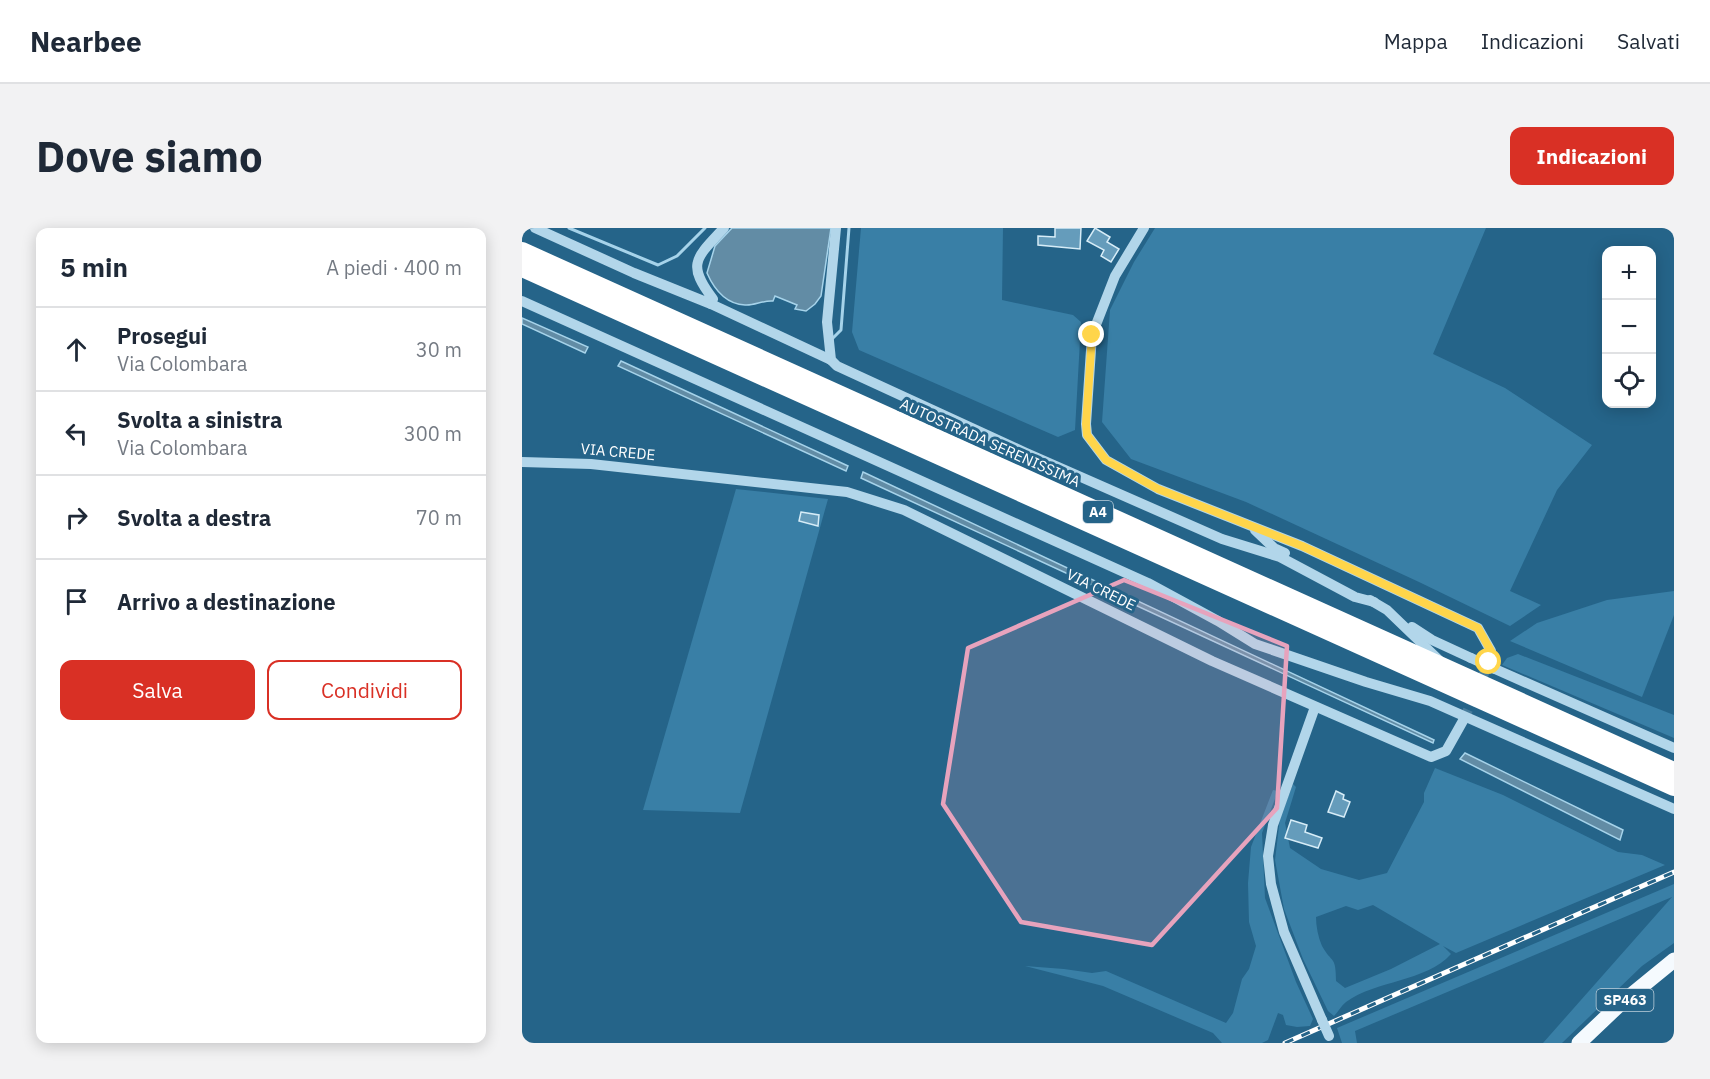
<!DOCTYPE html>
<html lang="it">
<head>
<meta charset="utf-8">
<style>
  body { margin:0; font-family:"IBM Plex Sans",sans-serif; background:#f2f2f3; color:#1f2937 }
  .controls { position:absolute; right:18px; top:18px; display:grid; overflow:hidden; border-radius:12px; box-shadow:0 3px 15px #0003 }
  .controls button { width:54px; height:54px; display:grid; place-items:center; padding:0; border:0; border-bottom:2px solid #e0e1e3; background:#fff; color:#1f2937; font:30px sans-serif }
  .stop { position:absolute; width:18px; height:18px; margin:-14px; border:4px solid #ffd54a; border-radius:50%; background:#fff }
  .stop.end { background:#ffd54a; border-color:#fff; box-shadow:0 2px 6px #0008 }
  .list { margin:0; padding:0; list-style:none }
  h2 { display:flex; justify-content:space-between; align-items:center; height:78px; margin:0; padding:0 24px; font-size:26px }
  h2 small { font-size:20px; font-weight:400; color:#747a83 }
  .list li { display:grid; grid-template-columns:39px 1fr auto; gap:18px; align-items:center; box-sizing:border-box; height:84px; padding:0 24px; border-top:2px solid #e0e1e3 }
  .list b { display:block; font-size:22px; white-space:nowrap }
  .list p { margin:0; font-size:20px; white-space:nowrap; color:#747a83 }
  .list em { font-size:20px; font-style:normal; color:#747a83 }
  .actions { display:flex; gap:12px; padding:18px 24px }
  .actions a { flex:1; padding:14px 0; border:2px solid #d93025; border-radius:12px; text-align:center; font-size:21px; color:#d93025 }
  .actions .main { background:#d93025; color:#fff }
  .icon { flex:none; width:33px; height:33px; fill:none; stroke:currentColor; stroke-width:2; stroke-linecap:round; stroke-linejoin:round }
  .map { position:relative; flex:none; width:1152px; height:815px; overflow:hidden; border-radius:12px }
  header { display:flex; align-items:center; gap:36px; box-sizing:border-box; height:84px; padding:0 30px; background:#fff; border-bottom:2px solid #e0e1e3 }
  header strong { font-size:28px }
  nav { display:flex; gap:33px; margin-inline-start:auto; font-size:21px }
  .intro { display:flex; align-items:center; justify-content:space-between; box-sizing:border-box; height:144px; padding:0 36px }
  h1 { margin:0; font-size:42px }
  .button { padding:15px 27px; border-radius:12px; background:#d93025; color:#fff; font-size:21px; font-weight:700 }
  main { display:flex; gap:36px; padding:0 36px }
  aside { flex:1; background:#fff; border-radius:12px; box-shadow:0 3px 15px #0003 }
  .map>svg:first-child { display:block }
</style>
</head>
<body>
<header>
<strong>Nearbee</strong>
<nav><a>Mappa</a><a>Indicazioni</a><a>Salvati</a></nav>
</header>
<div class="intro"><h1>Dove siamo</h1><a class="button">Indicazioni</a></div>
<main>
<aside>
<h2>5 min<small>A piedi · 400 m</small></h2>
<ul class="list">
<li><svg class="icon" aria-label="ahead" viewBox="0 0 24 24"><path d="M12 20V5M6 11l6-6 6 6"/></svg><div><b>Prosegui</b><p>Via Colombara</p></div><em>30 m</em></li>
<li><svg class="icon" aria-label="left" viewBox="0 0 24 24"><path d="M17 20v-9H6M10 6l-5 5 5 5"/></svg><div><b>Svolta a sinistra</b><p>Via Colombara</p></div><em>300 m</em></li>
<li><svg class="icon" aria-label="right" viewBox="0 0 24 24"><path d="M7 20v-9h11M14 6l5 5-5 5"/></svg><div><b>Svolta a destra</b></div><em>70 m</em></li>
<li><svg class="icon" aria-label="arrive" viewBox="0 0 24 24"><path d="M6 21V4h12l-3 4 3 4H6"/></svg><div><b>Arrivo a destinazione</b></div></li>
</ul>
<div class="actions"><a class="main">Salva</a><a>Condividi</a></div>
</aside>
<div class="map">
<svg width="1152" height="815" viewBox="0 0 1152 815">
  <rect width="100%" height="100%" fill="#256489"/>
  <!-- green -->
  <g fill="#397fa6" fill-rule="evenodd">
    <path d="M 339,0 L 481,0 L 480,72 L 551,87 L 559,94 L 553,202 L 536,209 L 337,122 L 330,104 Z"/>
    <path d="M 633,0 L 964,0 L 911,126 L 983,160 L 1070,217 L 1035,262 L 988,363 L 1019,377 L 988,398 L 897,354 L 724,274 L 609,231 L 580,194 L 588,82 L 612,34 Z"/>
    <path d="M 214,261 L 306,271 L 218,585 L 121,582 Z"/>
    <path d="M 1152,363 L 1152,387 L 1120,469 L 988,413 L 1015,395 L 1085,372 Z"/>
    <path d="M 996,426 L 1152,487 L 1152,510 L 980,437 L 985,430 Z"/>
    <path d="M 913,540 L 981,567 L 1096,624 L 1120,627 L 1143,637 L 934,725 L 921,718 L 929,726 C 904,754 854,752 824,774 C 819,778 816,784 812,788 L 806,783 L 781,731 L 762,681 L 753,632 L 758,590 L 771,556 L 774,559 L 763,595 L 768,620 L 799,641 L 837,652 L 865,645 L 902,574 L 902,565 ZM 851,677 L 918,716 L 869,741 L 823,760 L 814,753 C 814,727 810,736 800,718 C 796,709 794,698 794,689 L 824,678 L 836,682 Z"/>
    <path d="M 751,562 L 756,563 L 740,605 L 743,670 L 774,754 L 791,791 L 788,798 L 775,799 L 764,797 L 761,787 L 756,785 L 746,812 L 740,815 L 700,815 L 691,805 L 581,758 L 503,738 L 542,741 L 570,745 L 584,743 L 704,795 L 711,785 L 720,751 L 727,741 L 734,718 L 727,694 L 726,655 L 729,619 Z"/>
    <path d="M 1152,656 L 1152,715 L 1120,738 L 1040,815 L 1021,815 L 1150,669 L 833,803 L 835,815 L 820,815 L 815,800 Z"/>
  </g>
  <!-- water -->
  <g fill="#628ca5" stroke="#a6d3ea" stroke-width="1.5">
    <path d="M 210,0 L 309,0 L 299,68 L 293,76 L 284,83 L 273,81 L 275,77 L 253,68 L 251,73 C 241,72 232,78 223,77 C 204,76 192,61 185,45 L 193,18 Z"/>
    <path d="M 0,90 L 66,119 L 63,125 L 0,96 Z"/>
    <path d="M 99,133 L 326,238 L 324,243 L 96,138 Z"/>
    <path d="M 341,244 L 912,512 L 911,515 L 339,250 Z"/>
    <path d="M 943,525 L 1101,602 L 1098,612 L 938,531 Z"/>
  </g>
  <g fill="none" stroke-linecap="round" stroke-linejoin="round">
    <!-- stream -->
    <g stroke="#a6d3ea" stroke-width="3">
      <path d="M 47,0 L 136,37 L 155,28 L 183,0"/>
      <path d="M 310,111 L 319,102 L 327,0"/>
    </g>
  </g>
  <!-- building -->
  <g fill="#659cbb" stroke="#d6ecf7" stroke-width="1.5">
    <path d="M 533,0 L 559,0 L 558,21 L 516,17 L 516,8 L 533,9 Z"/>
    <path d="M 573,0 L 588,9 L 585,14 L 597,21 L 589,34 L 579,28 L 582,22 L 565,13 Z"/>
    <path d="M 279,284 L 297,287 L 296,298 L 277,293 Z"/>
    <path d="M 814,563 L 822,567 L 821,571 L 828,574 L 822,589 L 806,584 Z"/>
    <path d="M 769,592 L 785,597 L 783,604 L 800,610 L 796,620 L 763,610 Z"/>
  </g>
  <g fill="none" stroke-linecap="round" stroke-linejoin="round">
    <!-- minor-tunnel -->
    <path stroke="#467b9b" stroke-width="10" stroke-dasharray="10 5" stroke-linecap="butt" d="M 942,491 L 967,434"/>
    <!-- minor -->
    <g stroke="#b2d6ea" stroke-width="10">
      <path d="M 13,0 L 112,45 L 189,76 L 191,71 C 164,36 174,30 202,0"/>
      <path d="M 314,0 L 305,94 L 309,132 L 315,138 L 502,224 L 700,311 L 758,329 L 833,369 L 852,374"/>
      <path d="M 622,0 L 593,48 L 570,107 L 564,196 L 565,207 L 584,232 L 636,261 L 780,318 L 956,400 L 969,423 L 967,434"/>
      <path d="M 0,73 L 626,355 L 696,393 L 733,416 L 844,454 L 908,473 L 1152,581"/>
      <path d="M 189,76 L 309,132"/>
      <path d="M 0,234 L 69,236 L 325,264 L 382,282 L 690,433 L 909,529 L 924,523 L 942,491"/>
      <path d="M 733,302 L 752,320 L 763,325"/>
      <path d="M 848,372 L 865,382 L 917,432"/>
      <path d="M 890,399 L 910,412 L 949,430"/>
      <path d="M 973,441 L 1152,520"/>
      <path d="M 793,479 L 751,597 L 746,628 L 749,656 L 762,704 L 800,792"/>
    </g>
    <!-- major -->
    <path stroke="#f5fafe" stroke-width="15" d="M 1057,815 L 1097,777 L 1152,732"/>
    <!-- highway -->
    <g stroke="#fff" stroke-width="18">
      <path d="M 0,23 L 1152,543"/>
      <path d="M 0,40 L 1152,559"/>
    </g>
    <!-- rail casing -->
    <g stroke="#fff" stroke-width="5">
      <path id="rail" d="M 763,815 L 1152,644"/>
    </g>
    <!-- rail -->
    <use href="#rail" stroke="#256489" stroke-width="3" stroke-dasharray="9" stroke-linecap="butt"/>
    <!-- minor-bridge -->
    <g stroke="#b2d6ea" stroke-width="10">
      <path d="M 949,430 L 973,441"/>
      <path d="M 800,792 L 807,808"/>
    </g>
  </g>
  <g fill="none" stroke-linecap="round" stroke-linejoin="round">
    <!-- route -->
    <path stroke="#ffd54a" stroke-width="8" d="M 570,107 L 564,196 L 565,207 L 584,232 L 636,261 L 780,318 L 956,400 L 969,423 L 967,434"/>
  </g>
  <!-- marked area -->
  <path fill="#e7a3bd" fill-opacity="0.2" stroke="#e7a3bd" stroke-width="4.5" stroke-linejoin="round" d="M 602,352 L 765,418 L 755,580 L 630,717 L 499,694 L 421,576 L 446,420 Z"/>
  <g text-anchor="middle" stroke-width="6" stroke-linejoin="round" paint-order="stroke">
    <!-- shield labels -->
    <g fill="#256489" stroke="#bed0dc" stroke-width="1.5">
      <rect x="561" y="273" width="30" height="22" rx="4.5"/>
      <rect x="1074.5" y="761" width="57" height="22" rx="4.5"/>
    </g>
    <g font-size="14" font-weight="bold" fill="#fff">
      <text x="576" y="289">A4</text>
      <text x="1103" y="777">SP463</text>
    </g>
    <!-- street labels -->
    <g font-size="15" fill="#fff" stroke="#256489">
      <text transform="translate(468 215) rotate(24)" y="5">AUTOSTRADA SERENISSIMA</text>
      <text transform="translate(96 224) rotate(5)" y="5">VIA CREDE</text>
      <text transform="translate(579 362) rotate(26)" y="5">VIA CREDE</text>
    </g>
  </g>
</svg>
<div class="controls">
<button>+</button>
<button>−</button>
<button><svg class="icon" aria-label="locate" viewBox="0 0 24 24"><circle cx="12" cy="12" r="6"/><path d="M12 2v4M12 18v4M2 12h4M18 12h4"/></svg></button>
</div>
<div class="stop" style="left:967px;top:434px"></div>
<div class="stop end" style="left:570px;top:107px"></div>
</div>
</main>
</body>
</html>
